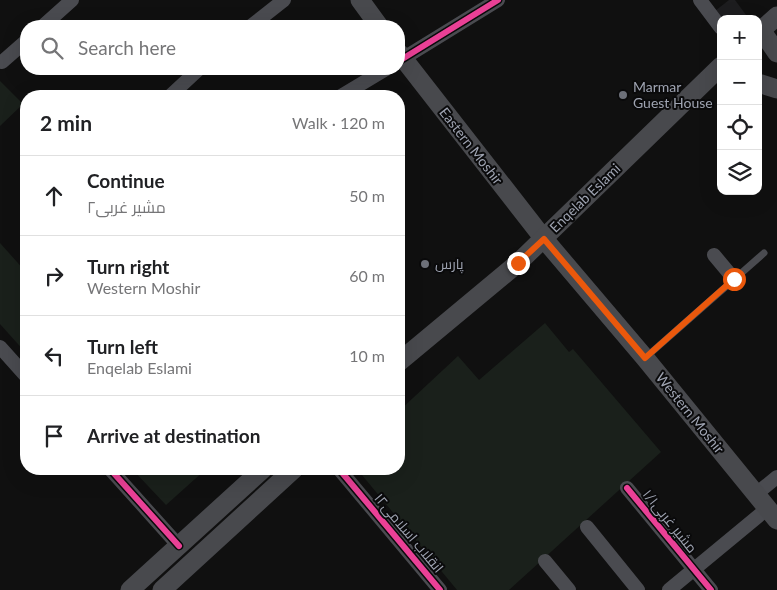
<!DOCTYPE html>
<html lang="en">
<head>
<meta charset="utf-8">
<style>
  body { margin:0; font-family:Lato,Cairo,sans-serif; background:#f2f2f2; color:#202124 }
  .controls { position:absolute; right:15px; top:15px; display:grid; overflow:hidden; border-radius:10px; box-shadow:0 5px 20px #0002 }
  .controls button { width:45px; height:45px; display:grid; place-items:center; padding:0; border:0; border-bottom:1px solid #e0e0e0; background:#fff; color:#202124; font:25px sans-serif }
  .stop { position:absolute; width:15px; height:15px; margin:-11px; border:4px solid #ea580c; border-radius:50%; background:#fff }
  .stop.end { background:#ea580c; border-color:#fff; box-shadow:0 1px 5px #0008 }
  .list { margin:0; padding:0; list-style:none }
  h2 { display:flex; justify-content:space-between; align-items:center; height:65px; margin:0; padding:0 20px; font-size:21px }
  h2 small { font-size:16px; font-weight:400; color:#757577 }
  .list li { display:grid; grid-template-columns:32px 1fr auto; gap:15px; align-items:center; box-sizing:border-box; height:80px; padding:0 20px; border-top:1px solid #e0e0e0 }
  .list b { display:block; font-size:19px; white-space:nowrap }
  .list p { margin:0; font-size:16px; white-space:nowrap; color:#757577 }
  .list em { font-size:16px; font-style:normal; color:#757577 }
  .icon { flex:none; width:28px; height:28px; fill:none; stroke:currentColor; stroke-width:2; stroke-linecap:round; stroke-linejoin:round }
  .map { position:relative; flex:none; width:777px; height:590px; overflow:hidden }
  .search { position:absolute; background:#fff; box-shadow:0 5px 20px #0002; left:20px; top:20px; width:385px; height:55px; display:flex; align-items:center; gap:12px; box-sizing:border-box; padding:0 18px; border-radius:20px; color:#757577; font-size:19px }
  .panel { position:absolute; background:#fff; box-shadow:0 5px 20px #0002; left:20px; top:90px; width:385px; height:385px; border-radius:20px }
  .map>svg:first-child { display:block }
</style>
</head>
<body>
<div class="map">
<svg width="777" height="590" viewBox="0 0 777 590">
  <rect width="100%" height="100%" fill="#101010"/>
  <!-- built -->
  <path fill="#1d1d1f" d="M 729,0 L 735,0 L 749,19 L 722,19 L 715,11 Z"/>
  <!-- green -->
  <g fill="#1a201b">
    <path d="M 0,81 L 23,104 L 0,126 Z"/>
    <path d="M 0,243 L 26,272 L 26,353 L 0,324 Z"/>
    <path d="M 545,323 L 569,352 L 573,349 L 661,452 L 509,590 L 457,590 L 357,469 L 399,469 L 399,411 L 458,356 L 479,380 Z"/>
    <path d="M 132,469 L 203,469 L 205,470 L 166,505 Z"/>
  </g>
  <g fill="none" stroke-linecap="round" stroke-linejoin="round">
    <!-- service -->
    <path stroke="#4a4b50" stroke-width="7" d="M 645,358 L 764,253"/>
    <!-- minor -->
    <g stroke="#4a4b50" stroke-width="14">
      <path d="M 700,0 L 721,28"/>
      <path d="M 43,26 L 72,0"/>
      <path d="M 251,26 L 284,0"/>
      <path d="M 399,61 L 498,0"/>
      <path d="M 2,62 L 26,41"/>
      <path d="M 170,96 L 199,69"/>
      <path d="M 341,96 L 386,69"/>
      <path d="M 714,255 L 734,279"/>
      <path d="M 0,347 L 26,376"/>
      <path d="M 110,469 L 179,546"/>
      <path d="M 339,469 L 440,590"/>
      <path d="M 627,488 L 711,590"/>
      <path d="M 756,494 L 777,477"/>
      <path d="M 587,527 L 638,590"/>
      <path d="M 545,561 L 569,590"/>
      <path d="M 669,590 L 768,508"/>
    </g>
    <!-- secondary -->
    <g stroke="#48494d" stroke-width="19">
      <path d="M 360,0 L 379,26"/>
      <path d="M 761,30 L 777,53"/>
      <path d="M 758,33 L 777,16"/>
      <path d="M 399,53 L 544,239 L 645,358 L 777,520"/>
      <path d="M 758,83 L 777,89"/>
      <path d="M 399,362 L 518,263 L 721,66"/>
      <path d="M 130,590 L 263,469"/>
      <path d="M 162,590 L 294,469"/>
    </g>
    <!-- cycleway casing -->
    <g stroke="#0a0a0b" stroke-width="9">
      <g id="cycleway">
        <path d="M 399,61 L 498,0"/>
        <path d="M 110,469 L 179,546"/>
        <path d="M 339,469 L 440,590"/>
        <path d="M 627,488 L 711,590"/>
      </g>
    </g>
    <!-- cycleway -->
    <use href="#cycleway" stroke="#ea4096" stroke-width="6"/>
  </g>
  <g fill="none" stroke-linecap="round" stroke-linejoin="round">
    <!-- route -->
    <path stroke="#ea580c" stroke-width="6" d="M 518,263 L 544,239 L 645,358 L 734,279"/>
  </g>
  <!-- markers -->
  <g fill="#6d7079" stroke="#0a0a0b" stroke-width="2">
    <circle cx="623" cy="95" r="5"/>
    <circle cx="425" cy="264" r="5"/>
  </g>
  <g text-anchor="middle" stroke-width="4" stroke-linejoin="round" paint-order="stroke">
    <!-- poi labels -->
    <g font-size="14" fill="#9fa4b2" stroke="#0a0a0b" text-anchor="start">
      <text x="633" y="92">Marmar<tspan x="633" dy="16">Guest House</tspan></text>
      <text x="435" y="269">پارس</text>
    </g>
    <!-- street labels -->
    <g font-size="14" fill="#9fa4b2" stroke="#0a0a0b">
      <text transform="translate(471 146) rotate(52)" y="5">Eastern Moshir</text>
      <text transform="translate(585 198) rotate(-44)" y="5">Enqelab Eslami</text>
      <text transform="translate(690 413) rotate(51)" y="5">Western Moshir</text>
      <text transform="translate(670 521) rotate(51)" y="5">۱/۱مشیر غربی</text>
      <text transform="translate(409 533) rotate(50)" y="5">انقلاب اسلامی۱۲</text>
    </g>
  </g>
</svg>
<div class="controls">
<button>+</button>
<button>−</button>
<button><svg class="icon" aria-label="locate" viewBox="0 0 24 24"><circle cx="12" cy="12" r="6"/><path d="M12 2v4M12 18v4M2 12h4M18 12h4"/></svg></button>
<button><svg class="icon" aria-label="layers" viewBox="0 0 24 24"><path d="M12 4l9 5-9 5-9-5zM3 14l9 5 9-5"/></svg></button>
</div>
<div class="stop" style="left:734px;top:279px"></div>
<div class="stop end" style="left:518px;top:263px"></div>
<div class="search"><svg class="icon" aria-label="search" viewBox="0 0 24 24"><circle cx="10" cy="10" r="6"/><path d="M15 15l6 6"/></svg>Search here</div>
<section class="panel">
<h2>2 min<small>Walk · 120 m</small></h2>
<ul class="list">
<li><svg class="icon" aria-label="ahead" viewBox="0 0 24 24"><path d="M12 20V5M6 11l6-6 6 6"/></svg><div><b>Continue</b><p>۲مشیر غربی</p></div><em>50 m</em></li>
<li><svg class="icon" aria-label="right" viewBox="0 0 24 24"><path d="M7 20v-9h11M14 6l5 5-5 5"/></svg><div><b>Turn right</b><p>Western Moshir</p></div><em>60 m</em></li>
<li><svg class="icon" aria-label="left" viewBox="0 0 24 24"><path d="M17 20v-9H6M10 6l-5 5 5 5"/></svg><div><b>Turn left</b><p>Enqelab Eslami</p></div><em>10 m</em></li>
<li><svg class="icon" aria-label="arrive" viewBox="0 0 24 24"><path d="M6 21V4h12l-3 4 3 4H6"/></svg><div><b>Arrive at destination</b></div></li>
</ul>
</section>
</div>
</body>
</html>
